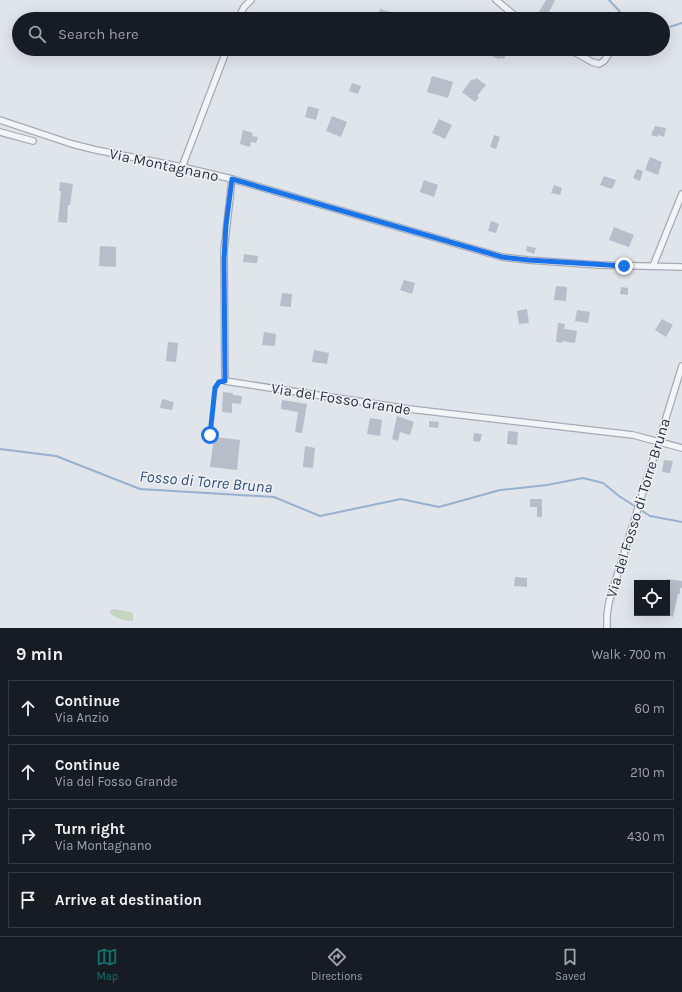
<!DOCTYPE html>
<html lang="en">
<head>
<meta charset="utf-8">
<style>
  body { margin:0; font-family:Karla,sans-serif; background:#242831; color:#f1f3f6 }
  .controls { position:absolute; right:12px; bottom:12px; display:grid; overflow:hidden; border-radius:0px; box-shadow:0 4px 16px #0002 }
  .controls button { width:36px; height:36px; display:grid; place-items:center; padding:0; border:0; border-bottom:1px solid #363941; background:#171b24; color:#f1f3f6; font:20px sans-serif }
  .stop { position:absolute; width:12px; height:12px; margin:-9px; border:3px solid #1a73e8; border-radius:50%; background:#fff }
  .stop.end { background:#1a73e8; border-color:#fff; box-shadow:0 1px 4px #0008 }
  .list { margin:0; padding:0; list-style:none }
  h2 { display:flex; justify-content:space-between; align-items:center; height:52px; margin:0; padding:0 16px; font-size:17px }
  h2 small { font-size:13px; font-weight:400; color:#9ea1a6 }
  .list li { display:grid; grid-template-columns:26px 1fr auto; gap:12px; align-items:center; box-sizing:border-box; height:56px; margin:0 8px 8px; padding:0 8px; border:1px solid #363941; border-radius:0px }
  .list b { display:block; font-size:15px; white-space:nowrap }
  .list p { margin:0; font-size:13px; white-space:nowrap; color:#9ea1a6 }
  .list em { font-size:13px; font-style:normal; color:#9ea1a6 }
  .icon { flex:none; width:22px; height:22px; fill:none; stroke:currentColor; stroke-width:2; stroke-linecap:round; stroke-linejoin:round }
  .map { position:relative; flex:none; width:682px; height:628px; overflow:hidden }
  .search { position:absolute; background:#171b24; box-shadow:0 4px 16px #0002; left:12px; right:12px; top:12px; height:44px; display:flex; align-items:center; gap:10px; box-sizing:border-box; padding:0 14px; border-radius:22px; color:#9ea1a6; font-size:15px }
  .sheet { height:308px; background:#171b24 }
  nav { display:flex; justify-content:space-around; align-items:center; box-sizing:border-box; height:56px; border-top:1px solid #363941; background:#171b24; font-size:11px; color:#9ea1a6 }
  nav a { display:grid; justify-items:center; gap:2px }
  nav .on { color:#0f766e }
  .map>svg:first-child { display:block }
</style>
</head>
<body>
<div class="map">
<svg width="682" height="628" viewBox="0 0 682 628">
  <rect width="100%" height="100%" fill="#e0e4eb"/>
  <!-- green -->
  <path fill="#c5d5c0" d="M 113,609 L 131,612 L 133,614 L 133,621 C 125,621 113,618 109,611 Z"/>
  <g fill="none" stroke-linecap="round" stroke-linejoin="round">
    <!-- stream -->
    <g stroke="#98b1ce" stroke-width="2">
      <path d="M 609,0 L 621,13 L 632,19"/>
      <path d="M 663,29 L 682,23"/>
      <path d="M 0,449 L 56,456 L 140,489 L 274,497 L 320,516 L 401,499 L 439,507 L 500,490 L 547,485 L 583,478 L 603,483 L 619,496 L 650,516 L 682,522"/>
    </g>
  </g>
  <!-- building -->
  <g fill="#b7bdc9">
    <path d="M 546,0 L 555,0 L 549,12 L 544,19 L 537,15 Z"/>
    <path d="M 380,9 L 391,12 L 388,19 L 377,19 Z"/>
    <path d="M 496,49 L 508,49 L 504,59 L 500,58 L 499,59 L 493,57 Z"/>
    <path d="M 432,76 L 453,82 L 448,98 L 427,92 Z"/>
    <path d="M 476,78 L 486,85 L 477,96 L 479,97 L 475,102 L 462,92 L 472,79 L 474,80 Z"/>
    <path d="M 352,83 L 361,86 L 358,94 L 349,91 Z"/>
    <path d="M 308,106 L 319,109 L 316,120 L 305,117 Z"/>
    <path d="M 332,116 L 347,122 L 341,137 L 326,131 Z"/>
    <path d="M 439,119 L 452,125 L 445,139 L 432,133 Z"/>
    <path d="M 655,126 L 666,128 L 664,137 L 658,135 L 657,137 L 651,135 Z"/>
    <path d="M 243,130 L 253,133 L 252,136 L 258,137 L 256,143 L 251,142 L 250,147 L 240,144 Z"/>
    <path d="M 494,135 L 500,137 L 496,149 L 490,147 Z"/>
    <path d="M 650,157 L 662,162 L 658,175 L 645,170 Z"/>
    <path d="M 637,169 L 643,171 L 640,181 L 633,178 Z"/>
    <path d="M 604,176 L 616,180 L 612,189 L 600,185 Z"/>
    <path d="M 424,180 L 438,185 L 434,197 L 420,192 Z"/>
    <path d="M 60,182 L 73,184 L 70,205 L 68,205 L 67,223 L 58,222 L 61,191 L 59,191 Z"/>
    <path d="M 554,185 L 562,188 L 560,195 L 551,193 Z"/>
    <path d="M 491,221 L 499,224 L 496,233 L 488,231 Z"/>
    <path d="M 614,227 L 634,235 L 629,247 L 609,240 Z"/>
    <path d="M 100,246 L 116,247 L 116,267 L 99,266 Z"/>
    <path d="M 527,246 L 536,248 L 534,254 L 526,251 Z"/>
    <path d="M 244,254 L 258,256 L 257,263 L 243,262 Z"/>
    <path d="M 404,280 L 415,283 L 412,294 L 400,290 Z"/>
    <path d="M 556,286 L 567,287 L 566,301 L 554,300 Z"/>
    <path d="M 621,287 L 628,288 L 628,295 L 620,294 Z"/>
    <path d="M 282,293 L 292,294 L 291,307 L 280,306 Z"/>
    <path d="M 527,309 L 529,323 L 519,324 L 517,311 Z"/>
    <path d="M 577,310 L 590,312 L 588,323 L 575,321 Z"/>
    <path d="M 662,319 L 673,325 L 666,337 L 655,330 Z"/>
    <path d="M 558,323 L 565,324 L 564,329 L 577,331 L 575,343 L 562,341 L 562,343 L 556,342 Z"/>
    <path d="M 264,332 L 276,334 L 275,346 L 262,345 Z"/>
    <path d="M 168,342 L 178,343 L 176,362 L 166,361 Z"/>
    <path d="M 314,350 L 329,353 L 327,364 L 312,362 Z"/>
    <path d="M 223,392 L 233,393 L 233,395 L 242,396 L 241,404 L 232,403 L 232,413 L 222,412 Z"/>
    <path d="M 162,399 L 174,402 L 172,410 L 160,408 Z"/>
    <path d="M 282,400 L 307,404 L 302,433 L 295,432 L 298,412 L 281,409 Z"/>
    <path d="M 397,416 L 414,422 L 410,435 L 400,432 L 398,441 L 392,439 Z"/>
    <path d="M 370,418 L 382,420 L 380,436 L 367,434 Z"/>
    <path d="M 429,421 L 439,422 L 438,428 L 429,427 Z"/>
    <path d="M 508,431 L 518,432 L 517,445 L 507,444 Z"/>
    <path d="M 474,433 L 482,434 L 480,442 L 473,441 Z"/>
    <path d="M 214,437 L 240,440 L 237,470 L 210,467 Z"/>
    <path d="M 305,446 L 315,448 L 313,468 L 303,467 Z"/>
    <path d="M 664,460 L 673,461 L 670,473 L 662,472 Z"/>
    <path d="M 530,499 L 542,499 L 542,517 L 537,517 L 537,507 L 530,507 Z"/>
    <path d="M 515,577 L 527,578 L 527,587 L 514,586 Z"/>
    <path d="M 667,579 L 682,581 L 682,588 L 680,588 L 680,594 L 678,594 L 673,617 L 667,615 Z"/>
  </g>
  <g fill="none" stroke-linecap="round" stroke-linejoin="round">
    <!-- minor casing -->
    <g stroke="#a5abb6" stroke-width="8">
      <g id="minor">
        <path d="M 496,0 L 519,19"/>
        <path d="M 238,19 L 244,7 L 251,0"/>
        <path d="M 569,49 L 592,62 L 599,64 L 604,61 L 612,49"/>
        <path d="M 0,120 L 72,144 L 96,150 L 182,167 L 232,179 L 502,257 L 528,260 L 599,265 L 682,267"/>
        <path d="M 0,132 L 33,141"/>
        <path d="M 182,167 L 227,49"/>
        <path d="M 232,179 L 224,251 L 225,381 L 409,409 L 633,435 L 682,448"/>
        <path d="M 653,266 L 682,194"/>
        <path d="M 607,628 L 607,615 L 609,602 L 682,366"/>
      </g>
    </g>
    <!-- path -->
    <path stroke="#bec2c9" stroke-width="1" stroke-dasharray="3 3" stroke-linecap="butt" d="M 210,435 L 215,388 L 218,382"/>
    <!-- minor -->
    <use href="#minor" stroke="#f3f5f8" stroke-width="5.5"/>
  </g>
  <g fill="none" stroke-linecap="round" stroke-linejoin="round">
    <!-- route -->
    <path stroke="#1a73e8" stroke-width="5" d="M 210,435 L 215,388 L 219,382 L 225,381 L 224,259 L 226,225 L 232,179 L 502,257 L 528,260 L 624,266"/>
  </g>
  <g text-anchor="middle" stroke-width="3" stroke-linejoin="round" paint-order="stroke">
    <!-- street labels -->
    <g font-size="15" fill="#273144" stroke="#f0f3f8">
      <text transform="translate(164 165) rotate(12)" y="5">Via Montagnano</text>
      <text transform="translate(341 399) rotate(9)" y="5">Via del Fosso Grande</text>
      <text transform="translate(638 508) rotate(-73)" y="5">Via del Fosso di Torre Bruna</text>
    </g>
    <!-- water labels -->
    <g font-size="16" font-style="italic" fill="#2d4e7c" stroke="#f0f3f8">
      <text transform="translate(206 481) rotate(5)" y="6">Fosso di Torre Bruna</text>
    </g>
  </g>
</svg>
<div class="controls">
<button><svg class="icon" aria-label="locate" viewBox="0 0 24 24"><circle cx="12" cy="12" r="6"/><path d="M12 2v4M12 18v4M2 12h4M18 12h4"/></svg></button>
</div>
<div class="stop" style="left:210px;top:435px"></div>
<div class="stop end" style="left:624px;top:266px"></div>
<div class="search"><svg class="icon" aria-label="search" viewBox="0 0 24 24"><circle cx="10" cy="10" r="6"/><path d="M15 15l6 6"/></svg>Search here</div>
</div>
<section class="sheet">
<h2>9 min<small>Walk · 700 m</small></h2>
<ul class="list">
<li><svg class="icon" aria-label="ahead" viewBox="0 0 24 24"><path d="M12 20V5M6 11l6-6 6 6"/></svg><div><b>Continue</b><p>Via Anzio</p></div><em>60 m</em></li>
<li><svg class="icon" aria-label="ahead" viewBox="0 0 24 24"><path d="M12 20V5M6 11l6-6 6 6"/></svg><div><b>Continue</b><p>Via del Fosso Grande</p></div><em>210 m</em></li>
<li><svg class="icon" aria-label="right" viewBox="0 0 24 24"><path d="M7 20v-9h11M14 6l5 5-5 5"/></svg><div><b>Turn right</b><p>Via Montagnano</p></div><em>430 m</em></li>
<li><svg class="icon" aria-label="arrive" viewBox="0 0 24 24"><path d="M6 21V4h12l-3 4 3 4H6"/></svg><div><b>Arrive at destination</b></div></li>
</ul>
</section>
<nav>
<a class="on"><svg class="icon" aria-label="map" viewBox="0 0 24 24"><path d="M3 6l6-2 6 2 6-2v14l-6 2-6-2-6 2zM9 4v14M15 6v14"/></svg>Map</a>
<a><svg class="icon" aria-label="directions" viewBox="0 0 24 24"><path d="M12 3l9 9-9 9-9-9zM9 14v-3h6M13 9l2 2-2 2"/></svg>Directions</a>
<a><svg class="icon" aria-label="saved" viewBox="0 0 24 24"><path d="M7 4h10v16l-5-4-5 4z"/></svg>Saved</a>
</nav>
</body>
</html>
